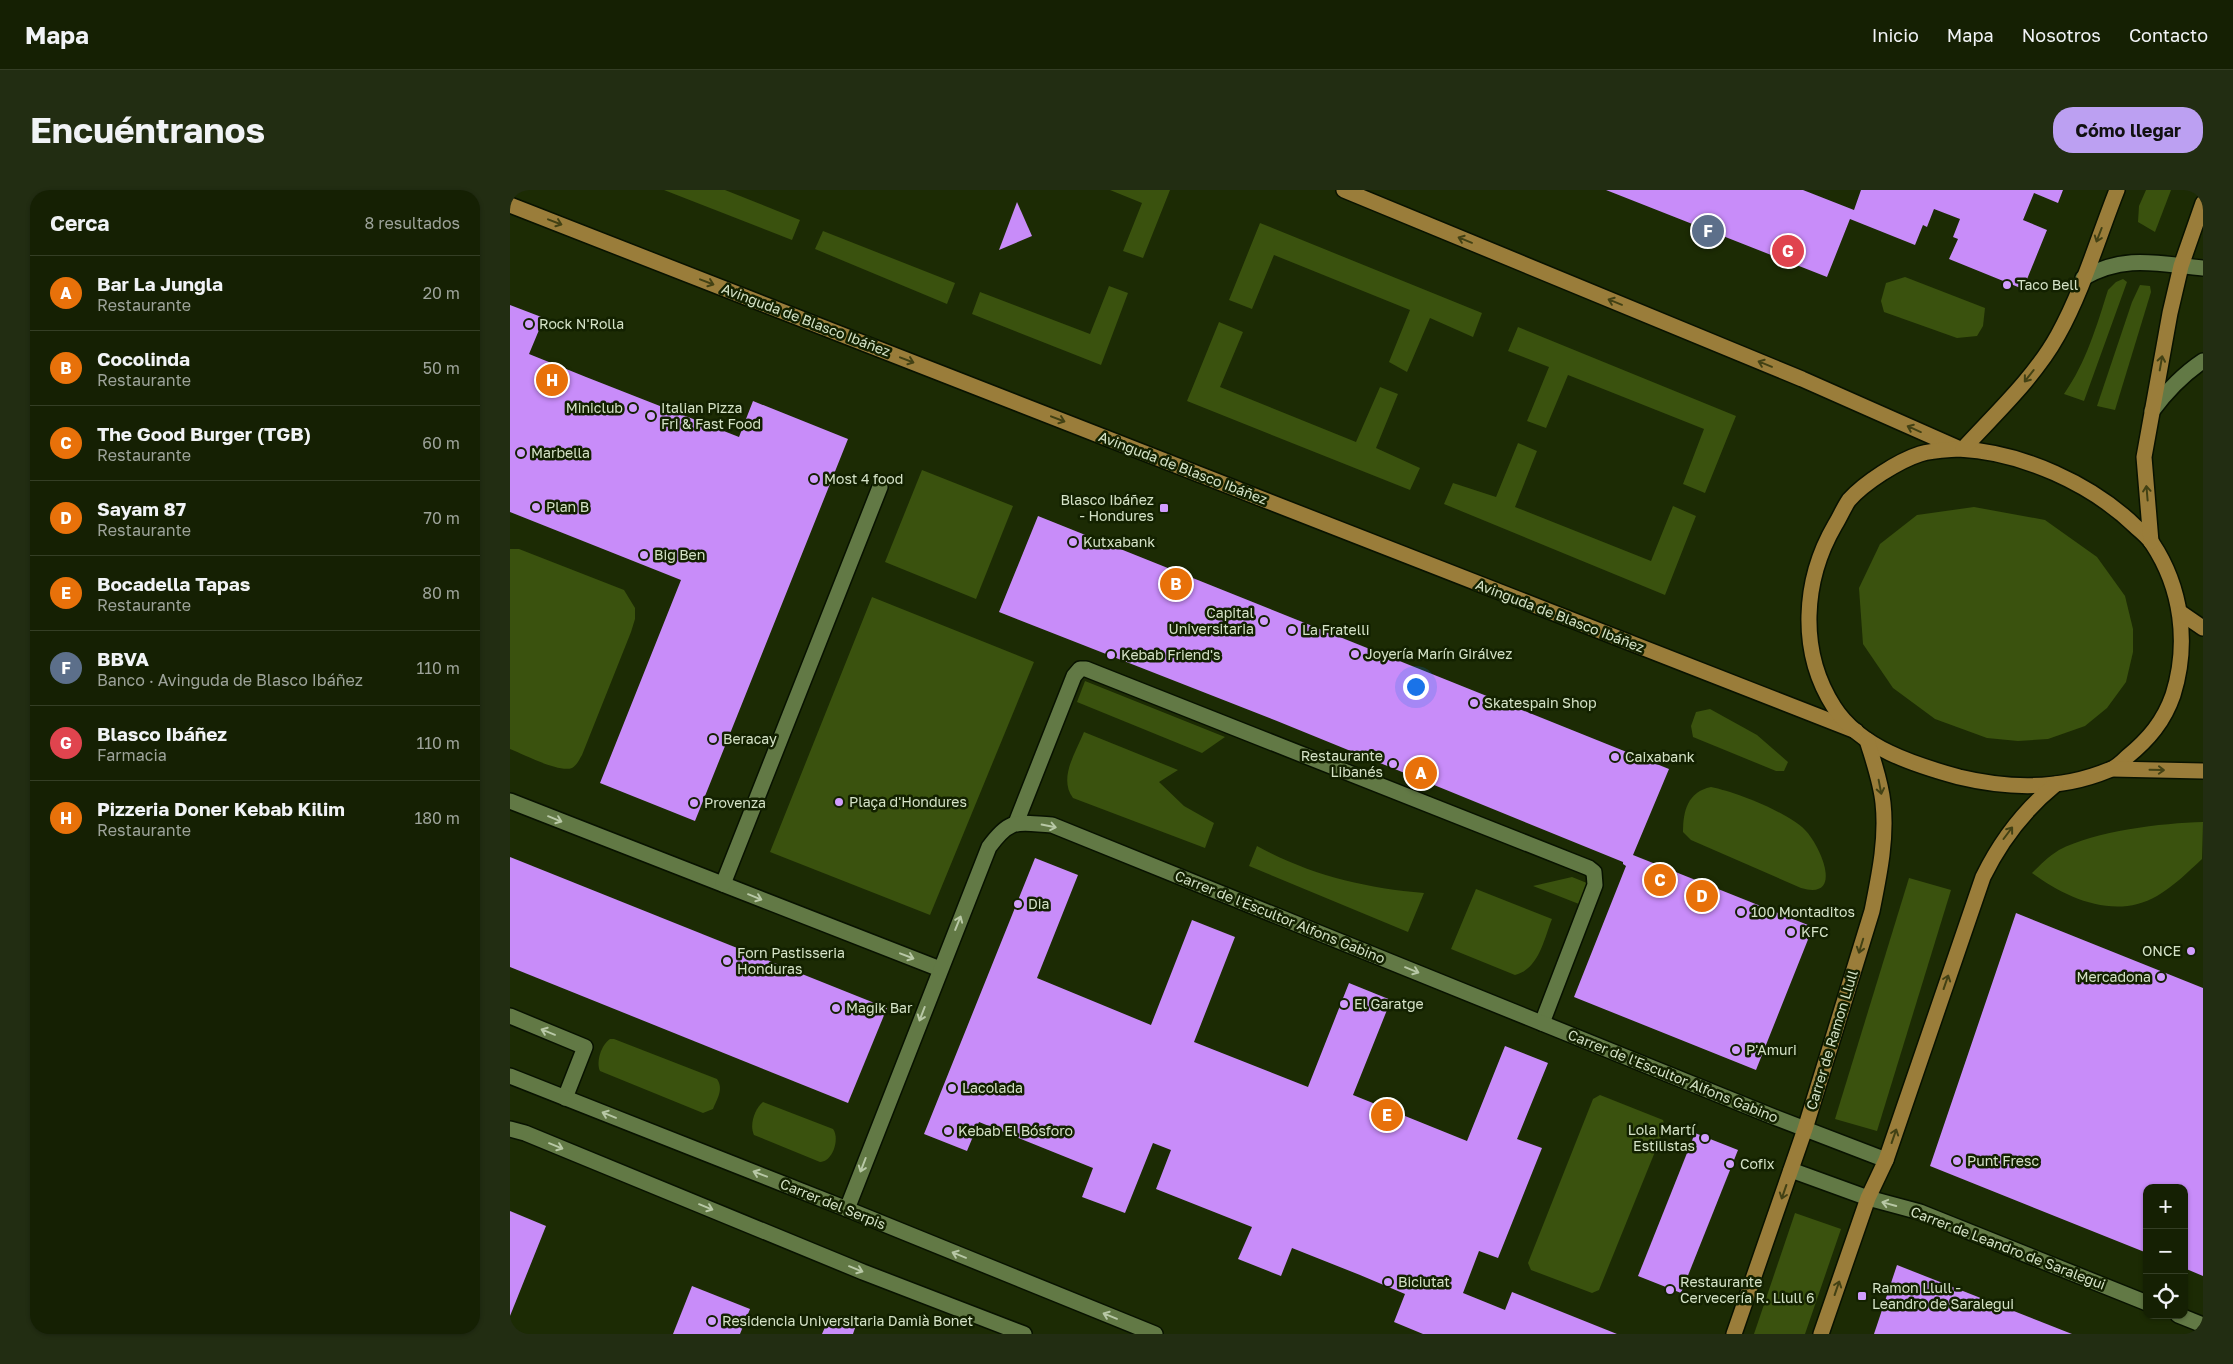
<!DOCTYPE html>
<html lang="es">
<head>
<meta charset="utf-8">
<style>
  body { margin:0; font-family:"Golos Text",sans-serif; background:#222d12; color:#f1f3f6 }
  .controls { position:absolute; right:15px; bottom:15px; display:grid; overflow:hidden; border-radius:10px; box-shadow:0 1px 4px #0004 }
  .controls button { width:45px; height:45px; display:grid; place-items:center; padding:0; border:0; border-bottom:1px solid #343e25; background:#152003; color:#f1f3f6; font:25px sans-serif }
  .you { position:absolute; left:905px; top:496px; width:18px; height:18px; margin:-12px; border:4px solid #fff; border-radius:50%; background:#1a73e8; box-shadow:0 0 0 8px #1a73e833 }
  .badge { display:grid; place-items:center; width:32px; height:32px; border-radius:50%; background:#bca0f2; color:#fff; font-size:16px; font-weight:700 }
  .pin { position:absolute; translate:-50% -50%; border:2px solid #fff; box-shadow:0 1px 5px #0006 }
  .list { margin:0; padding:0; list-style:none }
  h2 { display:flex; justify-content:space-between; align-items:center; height:65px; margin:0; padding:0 20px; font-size:21px }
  h2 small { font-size:16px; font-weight:400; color:#9da39a }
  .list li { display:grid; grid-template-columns:32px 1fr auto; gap:15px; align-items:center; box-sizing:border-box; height:75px; padding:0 20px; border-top:1px solid #343e25 }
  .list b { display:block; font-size:19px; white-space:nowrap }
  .list p { margin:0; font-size:16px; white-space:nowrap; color:#9da39a }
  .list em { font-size:16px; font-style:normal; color:#9da39a }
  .icon { flex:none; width:28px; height:28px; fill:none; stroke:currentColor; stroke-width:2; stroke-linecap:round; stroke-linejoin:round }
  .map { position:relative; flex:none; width:1693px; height:1144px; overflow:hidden; border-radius:20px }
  header { display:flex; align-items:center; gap:30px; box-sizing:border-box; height:70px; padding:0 25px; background:#152003; border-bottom:1px solid #343e25 }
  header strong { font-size:24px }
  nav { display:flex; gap:28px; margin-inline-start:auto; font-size:18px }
  .intro { display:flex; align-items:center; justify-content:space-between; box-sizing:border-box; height:120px; padding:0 30px }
  h1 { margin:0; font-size:35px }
  .button { padding:12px 22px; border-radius:20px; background:#bca0f2; color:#111; font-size:18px; font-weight:700 }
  main { display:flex; gap:30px; padding:0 30px }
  aside { flex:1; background:#152003; border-radius:20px; box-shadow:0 1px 4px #0004 }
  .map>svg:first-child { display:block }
</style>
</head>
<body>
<header>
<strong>Mapa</strong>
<nav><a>Inicio</a><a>Mapa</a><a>Nosotros</a><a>Contacto</a></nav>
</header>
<div class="intro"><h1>Encuéntranos</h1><a class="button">Cómo llegar</a></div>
<main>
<aside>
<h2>Cerca<small>8 resultados</small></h2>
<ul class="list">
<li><span class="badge" style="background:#e8710a">A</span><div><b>Bar La Jungla</b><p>Restaurante</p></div><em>20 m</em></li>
<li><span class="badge" style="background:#e8710a">B</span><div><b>Cocolinda</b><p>Restaurante</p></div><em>50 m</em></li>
<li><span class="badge" style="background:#e8710a">C</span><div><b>The Good Burger (TGB)</b><p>Restaurante</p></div><em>60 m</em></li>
<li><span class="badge" style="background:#e8710a">D</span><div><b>Sayam 87</b><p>Restaurante</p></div><em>70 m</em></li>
<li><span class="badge" style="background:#e8710a">E</span><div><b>Bocadella Tapas</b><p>Restaurante</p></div><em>80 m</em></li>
<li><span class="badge" style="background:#5c6f8a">F</span><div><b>BBVA</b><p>Banco · Avinguda de Blasco Ibáñez</p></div><em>110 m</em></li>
<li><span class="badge" style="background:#e0444e">G</span><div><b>Blasco Ibáñez</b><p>Farmacia</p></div><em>110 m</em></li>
<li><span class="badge" style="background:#e8710a">H</span><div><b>Pizzeria Doner Kebab Kilim</b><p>Restaurante</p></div><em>180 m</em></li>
</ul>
</aside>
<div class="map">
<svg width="1693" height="1144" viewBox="0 0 1693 1144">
  <rect width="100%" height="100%" fill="#1c2b04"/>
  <!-- green -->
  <g fill="#3a520e">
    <path d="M 154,0 L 215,0 L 290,30 L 282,50 Z"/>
    <path d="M 600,0 L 660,0 L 633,68 L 613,61 L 632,13 Z"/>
    <path d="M 1636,0 L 1661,0 L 1645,42 L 1628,32 L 1629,16 Z"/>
    <path d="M 750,33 L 972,123 L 963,147 L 920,128 L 897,182 L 879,172 L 900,120 L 764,65 L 742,119 L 719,110 Z"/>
    <path d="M 313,41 L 445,93 L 437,114 L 305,59 Z"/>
    <path d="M 1395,87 L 1475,118 L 1473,136 L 1467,146 L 1447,148 L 1374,122 L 1371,111 L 1376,93 Z"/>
    <path d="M 1613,89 L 1617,92 L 1574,211 L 1554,204 C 1576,173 1587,135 1598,100 L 1606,92 Z"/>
    <path d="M 1630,95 L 1640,96 L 1641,102 L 1605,220 L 1587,216 L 1622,112 Z"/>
    <path d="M 599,96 L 618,103 L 591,175 L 462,124 L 470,102 L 580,144 Z"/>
    <path d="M 709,132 L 733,142 L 710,197 L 846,252 L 870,197 L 888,204 L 866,258 L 910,278 L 900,300 L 677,211 Z"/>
    <path d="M 1008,137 L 1226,226 L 1195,303 L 1173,294 L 1194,239 L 1058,185 L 1036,238 L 1017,231 L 1039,177 L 998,161 Z"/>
    <path d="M 1008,253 L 1027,261 L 1005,317 L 1141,371 L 1163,316 L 1186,326 L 1155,405 L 934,314 L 943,293 L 986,307 Z"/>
    <path d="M 412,280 L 503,316 L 466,409 L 375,372 Z"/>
    <path d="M 1464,317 L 1535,330 L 1587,367 L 1615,406 L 1623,439 L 1623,462 L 1616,492 L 1597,518 L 1575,536 L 1538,549 L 1508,551 L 1477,548 L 1425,529 L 1383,498 L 1353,454 L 1349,398 L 1370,354 L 1407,325 Z"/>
    <path d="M 0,359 L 9,359 L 114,400 L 125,418 L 125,429 L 121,442 L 72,565 C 69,570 67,575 62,578 C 49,583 13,564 0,559 Z"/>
    <path d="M 362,407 L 524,472 L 420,725 L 260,662 Z"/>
    <path d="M 575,491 L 715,547 L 692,563 L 567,512 Z"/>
    <path d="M 1200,519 L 1247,545 L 1278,572 L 1274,581 L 1266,581 L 1183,547 L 1181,536 L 1186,522 Z"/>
    <path d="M 574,542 L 668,580 L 649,592 L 674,616 L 704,633 L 695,658 L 563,608 C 548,588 566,562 574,542 Z"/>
    <path d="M 1201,597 C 1226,602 1277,622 1295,640 C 1310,655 1335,711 1291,698 L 1181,650 L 1173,642 C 1173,620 1178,602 1201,597 Z"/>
    <path d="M 1693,632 L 1692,669 C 1678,682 1664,696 1647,706 C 1606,730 1557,709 1522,683 C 1530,675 1539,666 1549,660 C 1585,641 1652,633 1693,632 Z"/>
    <path d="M 747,656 C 800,685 854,698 914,703 L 898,742 L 739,676 Z"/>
    <path d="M 1062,687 L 1077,693 L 1069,714 L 1023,696 Z"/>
    <path d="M 1399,688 L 1441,700 L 1367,941 L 1325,929 Z"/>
    <path d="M 966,699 L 1042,729 C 1034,749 1029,779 1005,785 L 941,759 Z"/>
    <path d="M 100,849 L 104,849 L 207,889 C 214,899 207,909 203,919 L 193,923 L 90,881 C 86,872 91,855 100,849 Z"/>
    <path d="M 1090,905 L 1153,930 L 1155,937 L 1089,1100 L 1082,1103 L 1021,1080 L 1018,1073 L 1083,909 Z"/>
    <path d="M 253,912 L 323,939 C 330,948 323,972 310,972 L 244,945 C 239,935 245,918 253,912 Z"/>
    <path d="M 1285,1023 L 1331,1039 L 1295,1144 L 1244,1144 Z"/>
  </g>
  <!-- building -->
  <g fill="#c88cf9">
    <path d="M 1096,0 L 1293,0 L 1344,20 L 1351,0 L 1553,0 L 1548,13 L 1524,3 L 1513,30 L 1537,40 L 1513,99 L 1439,69 L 1448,49 L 1443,47 L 1450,29 L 1424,19 L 1417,37 L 1413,35 L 1405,55 L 1340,29 L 1317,87 Z"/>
    <path d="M 507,12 L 522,46 L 489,60 Z"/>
    <path d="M 0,115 L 34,128 L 19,164 L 76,187 L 229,247 L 243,211 L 338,249 L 185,631 L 90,593 L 171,390 L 0,322 Z"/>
    <path d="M 528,326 L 1159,579 L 1123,665 L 1303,737 L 1246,880 L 1064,807 L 1116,676 L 1113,674 L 1113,672 L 767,531 L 489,422 Z"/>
    <path d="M 0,667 L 377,818 L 338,913 L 0,777 Z"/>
    <path d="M 525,668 L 568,685 L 527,788 L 641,835 L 682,730 L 725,747 L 684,852 L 798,897 L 839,793 L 881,810 L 843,905 L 957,951 L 995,856 L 1038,873 L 1007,949 L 1032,958 L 988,1068 L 969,1061 L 953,1103 L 995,1120 L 1002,1102 L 1107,1144 L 913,1144 L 884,1132 L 895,1104 L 850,1085 L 782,1058 L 771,1086 L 728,1069 L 742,1037 L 646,999 L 661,960 L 643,953 L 615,1023 L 572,1007 L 583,978 L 469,932 L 457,961 L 414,944 Z"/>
    <path d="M 1506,723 L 1693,798 L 1693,1086 L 1674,1078 L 1674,998 L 1637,998 L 1637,1063 L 1420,976 Z"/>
    <path d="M 1185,943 L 1228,960 L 1171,1103 L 1128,1086 Z"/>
    <path d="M 0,1021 L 36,1036 L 0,1126 Z"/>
    <path d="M 1387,1075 L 1562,1144 L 1364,1144 Z"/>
    <path d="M 182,1096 L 240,1119 L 230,1144 L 163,1144 Z"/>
    <path d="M 319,1128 L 345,1138 L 343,1144 L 312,1144 Z"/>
  </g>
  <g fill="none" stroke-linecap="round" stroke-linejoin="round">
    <!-- minor casing -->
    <g stroke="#081200" stroke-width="18">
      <g id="minor">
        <path d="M 1573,88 C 1615,64 1648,74 1693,78"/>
        <path d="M 1642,221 C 1657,201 1672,185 1693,171"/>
        <path d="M 0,611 L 430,779"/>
        <path d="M 506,633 L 564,486 L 570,479 L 576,479 L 1079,678 L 1084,682 L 1085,695 L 1032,833"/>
        <path d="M 213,694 L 370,297"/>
        <path d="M 0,826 L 75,857 L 55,908"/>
        <path d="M 0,886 L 337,1019 L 645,1144"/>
        <path d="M 0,939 L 15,943 L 353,1082 L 514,1144"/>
        <path d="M 1281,980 L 1358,1008 L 1410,1022 L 1637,1113"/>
        <path d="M 337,1019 L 479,657 C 501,627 507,633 542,635 L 1264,927 L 1376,970"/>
        <path d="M 1668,1125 L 1693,1135"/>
      </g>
    </g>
    <!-- major casing -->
    <g stroke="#081200" stroke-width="18">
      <g id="major">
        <path d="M 834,0 L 1292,189 L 1448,258"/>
        <path d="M 0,15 L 1346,541"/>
        <path d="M 1449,259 C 1512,262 1582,294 1626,337 C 1632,342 1638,347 1642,353 C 1672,398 1679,454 1663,505 C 1654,531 1639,549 1617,567 C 1612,572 1606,578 1599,580 C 1551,600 1499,599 1449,587 C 1405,575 1350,558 1324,517 C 1288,461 1293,390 1325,335 C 1330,327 1334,317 1339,310 C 1354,293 1388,271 1410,264 C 1422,260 1436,260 1449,259 Z"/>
        <path d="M 1453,259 C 1485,224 1525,187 1548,145 C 1573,100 1588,48 1607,0"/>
        <path d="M 1641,352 L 1634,267 L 1660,123 L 1671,76 L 1693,13"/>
        <path d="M 1671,423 L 1693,438"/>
        <path d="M 1602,579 L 1693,581"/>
        <path d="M 1224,1144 L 1295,939 L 1362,721 C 1369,686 1377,649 1373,613 C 1371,592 1363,570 1357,550"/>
        <path d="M 1311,1144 L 1358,1008 L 1376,970 L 1473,687 C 1491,650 1514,620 1546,594"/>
      </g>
    </g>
    <!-- minor -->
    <use href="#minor" stroke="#627945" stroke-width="15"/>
    <!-- major -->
    <use href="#major" stroke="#9a7d3a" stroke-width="15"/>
  </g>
  <!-- one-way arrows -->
  <defs><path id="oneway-shaft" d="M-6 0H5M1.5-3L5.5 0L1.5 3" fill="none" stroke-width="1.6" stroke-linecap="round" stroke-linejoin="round" transform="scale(1.25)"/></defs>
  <g stroke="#424114">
    <use href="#oneway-shaft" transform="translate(45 32) rotate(21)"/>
    <use href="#oneway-shaft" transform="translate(1589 45) rotate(111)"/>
    <use href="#oneway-shaft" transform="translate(955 50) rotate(-158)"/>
    <use href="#oneway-shaft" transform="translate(197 92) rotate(21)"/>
    <use href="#oneway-shaft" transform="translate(1105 112) rotate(-158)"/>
    <use href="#oneway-shaft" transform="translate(397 170) rotate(21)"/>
    <use href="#oneway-shaft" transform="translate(1651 173) rotate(-80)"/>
    <use href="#oneway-shaft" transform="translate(1255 174) rotate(-158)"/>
    <use href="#oneway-shaft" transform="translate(1519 186) rotate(128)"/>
    <use href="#oneway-shaft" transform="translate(548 229) rotate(21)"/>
    <use href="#oneway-shaft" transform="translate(1404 239) rotate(-156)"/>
    <use href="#oneway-shaft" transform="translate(1637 303) rotate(-95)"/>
    <use href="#oneway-shaft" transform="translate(1647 580) rotate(1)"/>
    <use href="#oneway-shaft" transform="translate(1370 597) rotate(79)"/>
    <use href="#oneway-shaft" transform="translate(1498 643) rotate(-53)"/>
    <use href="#oneway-shaft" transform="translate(1351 756) rotate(107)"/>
    <use href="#oneway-shaft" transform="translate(1436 792) rotate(-71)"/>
    <use href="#oneway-shaft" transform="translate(1384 946) rotate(-71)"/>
    <use href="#oneway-shaft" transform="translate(1274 1002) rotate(109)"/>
    <use href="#oneway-shaft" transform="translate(1327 1098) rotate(-71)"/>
  </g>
  <g stroke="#b8c8a6">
    <use href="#oneway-shaft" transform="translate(45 629) rotate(22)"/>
    <use href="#oneway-shaft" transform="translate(539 636) rotate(11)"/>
    <use href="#oneway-shaft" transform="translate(245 707) rotate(22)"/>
    <use href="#oneway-shaft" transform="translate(448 733) rotate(-68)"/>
    <use href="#oneway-shaft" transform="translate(397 766) rotate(21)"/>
    <use href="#oneway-shaft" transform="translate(902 780) rotate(22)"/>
    <use href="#oneway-shaft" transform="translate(412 824) rotate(111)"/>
    <use href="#oneway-shaft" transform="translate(38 842) rotate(-158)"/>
    <use href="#oneway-shaft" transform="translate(99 925) rotate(-158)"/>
    <use href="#oneway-shaft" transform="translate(46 956) rotate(22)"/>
    <use href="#oneway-shaft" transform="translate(353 975) rotate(111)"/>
    <use href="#oneway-shaft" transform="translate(250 984) rotate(-159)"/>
    <use href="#oneway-shaft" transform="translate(1379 1014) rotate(-165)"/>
    <use href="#oneway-shaft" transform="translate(196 1017) rotate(22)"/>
    <use href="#oneway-shaft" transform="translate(449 1065) rotate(-158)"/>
    <use href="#oneway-shaft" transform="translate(346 1079) rotate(22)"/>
    <use href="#oneway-shaft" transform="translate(600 1126) rotate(-158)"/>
  </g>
  <!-- markers -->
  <g fill="#d19dfe" stroke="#132100" stroke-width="2">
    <circle cx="1497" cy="95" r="5"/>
    <circle cx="19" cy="134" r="5"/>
    <circle cx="123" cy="218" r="5"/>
    <circle cx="141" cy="226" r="5"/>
    <circle cx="11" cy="263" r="5"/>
    <circle cx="304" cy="289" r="5"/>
    <circle cx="26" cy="317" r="5"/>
    <rect x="649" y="313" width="10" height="10" rx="2.5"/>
    <circle cx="563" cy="352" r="5"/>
    <circle cx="134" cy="365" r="5"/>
    <circle cx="754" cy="431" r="5"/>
    <circle cx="782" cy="440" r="5"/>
    <circle cx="845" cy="464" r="5"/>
    <circle cx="601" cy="465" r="5"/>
    <circle cx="964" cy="513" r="5"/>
    <circle cx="203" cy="549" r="5"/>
    <circle cx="1105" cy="567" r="5"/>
    <circle cx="883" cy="574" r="5"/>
    <circle cx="329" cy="612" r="5"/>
    <circle cx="184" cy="613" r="5"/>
    <circle cx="508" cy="714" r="5"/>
    <circle cx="1231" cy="722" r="5"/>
    <circle cx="1281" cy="742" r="5"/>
    <circle cx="1681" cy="761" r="5"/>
    <circle cx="217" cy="771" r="5"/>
    <circle cx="1651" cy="787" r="5"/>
    <circle cx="834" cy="814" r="5"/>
    <circle cx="326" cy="818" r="5"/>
    <circle cx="1226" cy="860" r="5"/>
    <circle cx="442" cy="898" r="5"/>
    <circle cx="438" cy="941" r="5"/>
    <circle cx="1195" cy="948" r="5"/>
    <circle cx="1447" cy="971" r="5"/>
    <circle cx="1220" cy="974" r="5"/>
    <circle cx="878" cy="1092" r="5"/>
    <circle cx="1160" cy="1100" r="5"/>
    <rect x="1347" y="1101" width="10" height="10" rx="2.5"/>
    <circle cx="202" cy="1131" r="5"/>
  </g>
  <g text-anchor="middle" stroke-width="5" stroke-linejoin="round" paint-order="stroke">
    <!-- poi labels -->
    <g font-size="14" fill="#d5e3c7" stroke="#132100" text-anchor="start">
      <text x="1507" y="100">Taco Bell</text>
      <text x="29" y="139">Rock N'Rolla</text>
      <text x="113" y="223" text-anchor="end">Miniclub</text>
      <text x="151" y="223">Italian Pizza<tspan x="151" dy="16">Fri &amp; Fast Food</tspan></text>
      <text x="21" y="268">Marbella</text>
      <text x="314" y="294">Most 4 food</text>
      <text x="644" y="315" text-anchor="end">Blasco Ibáñez<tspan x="644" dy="16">- Hondures</tspan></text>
      <text x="36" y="322">Plan B</text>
      <text x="573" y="357">Kutxabank</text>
      <text x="144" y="370">Big Ben</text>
      <text x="744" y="428" text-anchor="end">Capital<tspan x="744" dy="16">Universitaria</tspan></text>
      <text x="792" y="445">La Fratelli</text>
      <text x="855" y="469">Joyería Marín Girálvez</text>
      <text x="611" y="470">Kebab Friend's</text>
      <text x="974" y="518">Skatespain Shop</text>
      <text x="213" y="554">Beracay</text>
      <text x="873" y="571" text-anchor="end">Restaurante<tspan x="873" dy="16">Libanés</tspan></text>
      <text x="1115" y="572">Caixabank</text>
      <text x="339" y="617">Plaça d'Hondures</text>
      <text x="194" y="618">Provenza</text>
      <text x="518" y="719">Dia</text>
      <text x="1241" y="727">100 Montaditos</text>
      <text x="1291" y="747">KFC</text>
      <text x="1671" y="766" text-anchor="end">ONCE</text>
      <text x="227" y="768">Forn Pastisseria<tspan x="227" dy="16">Honduras</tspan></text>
      <text x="1641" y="792" text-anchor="end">Mercadona</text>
      <text x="844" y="819">El Garatge</text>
      <text x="336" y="823">Magik Bar</text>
      <text x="1236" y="865">P'Amuri</text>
      <text x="452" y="903">Lacolada</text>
      <text x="1185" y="945" text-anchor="end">Lola Martí<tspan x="1185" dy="16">Estilistas</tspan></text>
      <text x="448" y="946">Kebab El Bósforo</text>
      <text x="1457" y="976">Punt Fresc</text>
      <text x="1230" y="979">Cofix</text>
      <text x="888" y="1097">Biciutat</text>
      <text x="1170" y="1097">Restaurante<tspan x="1170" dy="16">Cervecería R. Llull 6</tspan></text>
      <text x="1362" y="1103">Ramon Llull -<tspan x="1362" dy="16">Leandro de Saralegui</tspan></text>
      <text x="212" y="1136">Residencia Universitaria Damià Bonet</text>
    </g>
    <!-- street labels -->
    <g font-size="14" fill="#d5e3c7" stroke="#132100">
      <text transform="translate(296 130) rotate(21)" y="5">Avinguda de Blasco Ibáñez</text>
      <text transform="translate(673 278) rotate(21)" y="5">Avinguda de Blasco Ibáñez</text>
      <text transform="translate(1050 426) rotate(21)" y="5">Avinguda de Blasco Ibáñez</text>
      <text transform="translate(770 727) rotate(22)" y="5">Carrer de l'Escultor Alfons Gabino</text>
      <text transform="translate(1322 850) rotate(-73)" y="5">Carrer de Ramon Llull</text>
      <text transform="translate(1163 886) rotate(22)" y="5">Carrer de l'Escultor Alfons Gabino</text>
      <text transform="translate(323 1014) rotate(22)" y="5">Carrer del Serpis</text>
      <text transform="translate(1498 1058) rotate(21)" y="5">Carrer de Leandro de Saralegui</text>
    </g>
  </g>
</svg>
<div class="controls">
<button>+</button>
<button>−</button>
<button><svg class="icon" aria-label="locate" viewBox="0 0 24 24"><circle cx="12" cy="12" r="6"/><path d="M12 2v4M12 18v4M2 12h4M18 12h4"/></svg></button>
</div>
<div class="you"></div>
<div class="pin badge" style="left:911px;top:583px;background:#e8710a">A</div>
<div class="pin badge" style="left:666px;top:394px;background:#e8710a">B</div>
<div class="pin badge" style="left:1150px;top:690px;background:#e8710a">C</div>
<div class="pin badge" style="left:1192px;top:706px;background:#e8710a">D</div>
<div class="pin badge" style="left:877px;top:925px;background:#e8710a">E</div>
<div class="pin badge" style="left:1198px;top:41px;background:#5c6f8a">F</div>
<div class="pin badge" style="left:1278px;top:61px;background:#e0444e">G</div>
<div class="pin badge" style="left:42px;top:190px;background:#e8710a">H</div>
</div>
</main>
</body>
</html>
